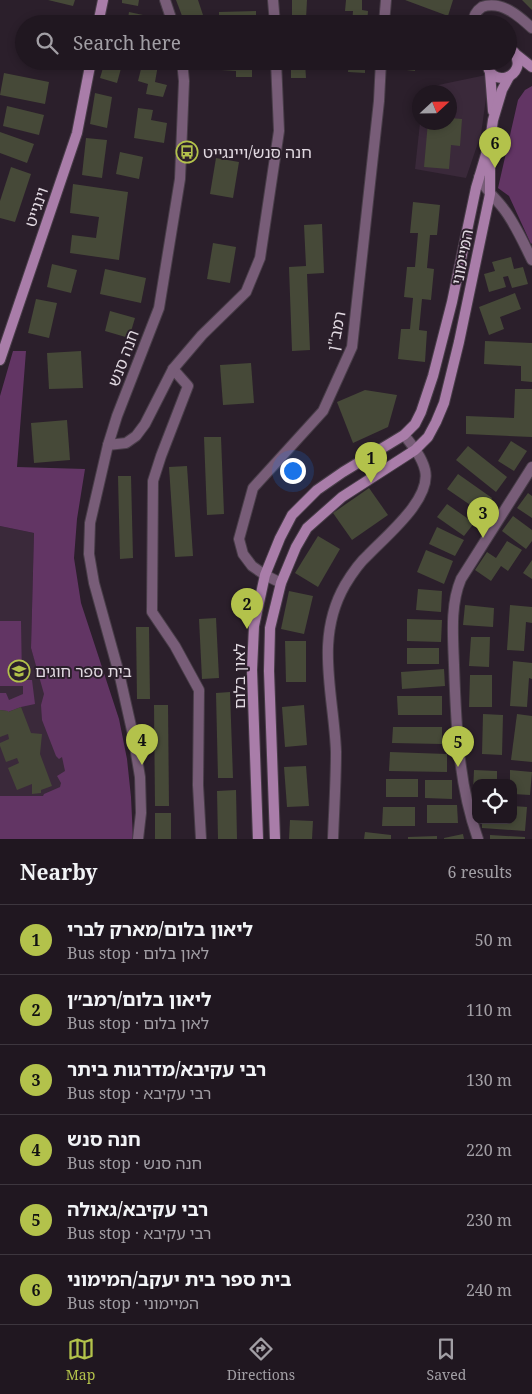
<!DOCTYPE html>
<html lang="en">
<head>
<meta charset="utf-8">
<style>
  body { margin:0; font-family:"Noto Serif","Noto Sans Hebrew",serif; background:#282029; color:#f1f3f6 }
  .controls { position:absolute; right:15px; bottom:15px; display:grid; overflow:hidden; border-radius:10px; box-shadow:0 2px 8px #0003 }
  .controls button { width:45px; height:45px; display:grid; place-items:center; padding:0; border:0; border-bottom:1px solid #3d363e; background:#201720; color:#f1f3f6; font:25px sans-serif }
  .compass { position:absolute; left:412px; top:85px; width:45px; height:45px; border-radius:50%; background:#201720; box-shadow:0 2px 8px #0003; rotate:68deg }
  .you { position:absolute; left:292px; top:470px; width:18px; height:18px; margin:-12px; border:4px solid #fff; border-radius:50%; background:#1a73e8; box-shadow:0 0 0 8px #1a73e833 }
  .badge { display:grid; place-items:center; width:32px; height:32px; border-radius:50%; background:#b3c24b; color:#111; font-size:16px; font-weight:700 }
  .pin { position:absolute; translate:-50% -41px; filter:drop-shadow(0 1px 2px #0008) }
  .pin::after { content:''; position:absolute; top:26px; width:18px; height:15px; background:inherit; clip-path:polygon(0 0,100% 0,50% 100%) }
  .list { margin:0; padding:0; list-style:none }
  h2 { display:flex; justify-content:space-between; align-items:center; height:65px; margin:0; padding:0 20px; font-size:21px }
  h2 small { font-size:16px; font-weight:400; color:#a29fa5 }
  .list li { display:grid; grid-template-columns:32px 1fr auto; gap:15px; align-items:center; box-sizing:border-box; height:70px; padding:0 20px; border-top:1px solid #3d363e }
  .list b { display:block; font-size:19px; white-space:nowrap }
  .list p { margin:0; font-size:16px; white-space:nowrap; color:#a29fa5 }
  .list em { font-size:16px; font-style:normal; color:#a29fa5 }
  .icon { flex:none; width:28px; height:28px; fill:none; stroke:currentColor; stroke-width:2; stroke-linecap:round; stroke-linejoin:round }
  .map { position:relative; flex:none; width:532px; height:839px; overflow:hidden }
  .search { position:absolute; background:#201720; box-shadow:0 2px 8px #0003; left:15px; right:15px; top:15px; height:55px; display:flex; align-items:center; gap:12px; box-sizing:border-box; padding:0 18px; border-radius:28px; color:#a29fa5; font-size:19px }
  .sheet { height:485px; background:#201720 }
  nav { display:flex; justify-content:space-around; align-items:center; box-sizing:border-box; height:70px; border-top:1px solid #3d363e; background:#201720; font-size:14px; color:#a29fa5 }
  nav a { display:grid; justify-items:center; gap:2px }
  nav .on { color:#b3c24b }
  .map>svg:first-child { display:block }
</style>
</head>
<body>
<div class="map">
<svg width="532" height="839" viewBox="0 0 532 839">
  <rect width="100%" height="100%" fill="#2b1f2b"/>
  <!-- built -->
  <g fill="#3a293a">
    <path d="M 486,75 L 487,91 L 481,134 L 466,178 L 415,169 L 420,123 L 450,122 L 450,92 L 423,92 L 424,88 Z"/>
    <path d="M 0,526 L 34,533 L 31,648 L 57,731 L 65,767 L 65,796 L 0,796 Z"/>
  </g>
  <!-- green -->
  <g fill="#623564">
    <path d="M 532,86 L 532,243 L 531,244 L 509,196 L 498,188 L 518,100 L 525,90 Z"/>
    <path d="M 13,351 L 26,351 L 17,467 L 85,469 L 77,519 L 74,558 L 81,603 L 119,719 L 127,759 L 131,797 L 133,839 L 0,839 L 0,796 L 43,796 L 44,794 L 60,787 L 61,783 L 57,776 L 65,771 L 62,757 L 59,759 L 56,756 L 42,720 L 41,705 L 44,694 L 31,648 L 34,533 L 0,526 L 0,396 Z"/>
    <path d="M 0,621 L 21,621 L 22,680 L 32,680 L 35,704 L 21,707 L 8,712 L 7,711 L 0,710 L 0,693 L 6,693 L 9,700 L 23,694 L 23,686 L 0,686 Z"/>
  </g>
  <!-- building -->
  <g fill="#464938">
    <path d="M 48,0 L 75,0 L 73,6 Z"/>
    <path d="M 122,0 L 139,0 L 138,6 L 122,3 Z"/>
    <path d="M 176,0 L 198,0 L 203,15 L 184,21 Z"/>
    <path d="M 292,0 L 307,0 L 306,19 L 292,19 Z"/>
    <path d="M 346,0 L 362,0 L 362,10 L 368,11 L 367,24 L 352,24 L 353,11 L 345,11 Z"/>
    <path d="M 405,0 L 453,0 L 448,16 Z"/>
    <path d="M 522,0 L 532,0 L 532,10 Z"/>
    <path d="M 256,11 L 256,24 L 219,24 L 219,12 Z"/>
    <path d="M 129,12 L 143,15 L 141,24 L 127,24 Z"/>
    <path d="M 50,17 L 68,22 L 68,24 L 48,24 Z"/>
    <path d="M 401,17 L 420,19 L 419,24 L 400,24 Z"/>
    <path d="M 105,61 L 123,61 L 117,83 L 100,78 Z"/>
    <path d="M 143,61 L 158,65 L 155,82 L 167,85 L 163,97 L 146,94 L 148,84 L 138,81 Z"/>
    <path d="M 195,61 L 211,61 L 212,69 L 196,70 Z"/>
    <path d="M 222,61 L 252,61 L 252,77 L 236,77 L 236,71 L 221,70 Z"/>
    <path d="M 291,61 L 305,61 L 306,78 L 291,78 Z"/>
    <path d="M 349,61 L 365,61 L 365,73 L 348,72 Z"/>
    <path d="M 399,61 L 416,61 L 415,71 L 398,69 Z"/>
    <path d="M 4,73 L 49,82 L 45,104 L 0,95 Z"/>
    <path d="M 95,93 L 112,97 L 107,128 L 90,124 Z"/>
    <path d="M 7,106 L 44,115 L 39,135 L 3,126 Z"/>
    <path d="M 138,108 L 153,110 L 151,120 L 167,123 L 164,143 L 134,138 Z"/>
    <path d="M 450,118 L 462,119 L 460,146 L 451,145 L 449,169 L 424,167 L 428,122 L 450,122 Z"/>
    <path d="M 0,132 L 34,144 L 27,163 L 0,153 Z"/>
    <path d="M 86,138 L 107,140 L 102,178 L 82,175 Z"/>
    <path d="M 120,152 L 143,157 L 139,179 L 116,174 Z"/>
    <path d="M 216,158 L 239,162 L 233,198 L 210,194 Z"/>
    <path d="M 11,167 L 31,174 L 15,222 L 0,218 L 0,201 Z"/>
    <path d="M 73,184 L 128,192 L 119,260 L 70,253 L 72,235 L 96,238 L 99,217 L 70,213 Z"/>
    <path d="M 413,202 L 440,205 L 437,235 L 430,235 L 427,268 L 434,269 L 431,300 L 422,299 L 419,330 L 427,331 L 425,362 L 398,359 L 401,329 L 410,329 L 413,298 L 404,297 L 407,267 L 415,267 L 418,233 L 410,233 Z"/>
    <path d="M 322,224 L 324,273 L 307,274 L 310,350 L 292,351 L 289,267 L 306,266 L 304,225 Z"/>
    <path d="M 213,243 L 236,247 L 230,283 L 207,279 Z"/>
    <path d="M 511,257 L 514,269 L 523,267 L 528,284 L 512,288 L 508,276 L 503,277 L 506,287 L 489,292 L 484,274 L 495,271 L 492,262 Z"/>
    <path d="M 52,264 L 77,270 L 71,293 L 47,287 Z"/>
    <path d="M 105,269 L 146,278 L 141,303 L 100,294 Z"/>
    <path d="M 515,293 L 521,309 L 500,317 L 504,329 L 489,335 L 479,307 Z"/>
    <path d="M 36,299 L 57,303 L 49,338 L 28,333 Z"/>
    <path d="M 110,311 L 135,318 L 129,338 L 105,331 Z"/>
    <path d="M 485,341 L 532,343 L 532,382 L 521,381 L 521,366 L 484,364 Z"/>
    <path d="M 81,351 L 83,388 L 49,389 L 47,353 Z"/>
    <path d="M 251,363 L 254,403 L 223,405 L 220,365 Z"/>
    <path d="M 515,389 L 532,389 L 532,437 L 466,434 L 466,416 L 514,418 Z"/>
    <path d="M 365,390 L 397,395 L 388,427 L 353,443 L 337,402 Z"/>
    <path d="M 67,420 L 70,460 L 34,463 L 31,423 Z"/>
    <path d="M 204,437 L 221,437 L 224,514 L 207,515 Z"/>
    <path d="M 511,441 L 527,451 L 514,471 L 498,461 Z"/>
    <path d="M 468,446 L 507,477 L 496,492 L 456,460 Z"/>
    <path d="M 187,466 L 193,556 L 175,557 L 169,467 Z"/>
    <path d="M 458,474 L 492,498 L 482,513 L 447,489 Z"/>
    <path d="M 118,476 L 131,476 L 133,558 L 120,559 Z"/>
    <path d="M 369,488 L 388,515 L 352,540 L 333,513 Z"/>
    <path d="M 528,493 L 532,496 L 532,518 L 517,508 Z"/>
    <path d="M 447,504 L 474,523 L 464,536 L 437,517 Z"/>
    <path d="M 513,516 L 532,530 L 532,541 L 526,549 L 502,531 Z"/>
    <path d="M 437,527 L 464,540 L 455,556 L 429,544 Z"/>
    <path d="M 318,536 L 340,549 L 318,587 L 295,573 Z"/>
    <path d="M 507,541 L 522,550 L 508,571 L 501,566 L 491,581 L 475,570 L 487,552 L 496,558 Z"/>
    <path d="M 426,550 L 453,561 L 444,584 L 417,572 Z"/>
    <path d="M 532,560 L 532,579 L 523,573 Z"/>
    <path d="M 418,589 L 442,591 L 441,612 L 416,610 Z"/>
    <path d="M 289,591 L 313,596 L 304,634 L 281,629 Z"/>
    <path d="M 465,605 L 494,608 L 493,627 L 463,625 Z"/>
    <path d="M 510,605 L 532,607 L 532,623 L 526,622 L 524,651 L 507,650 Z"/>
    <path d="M 216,618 L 219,678 L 202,679 L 199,619 Z"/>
    <path d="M 407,619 L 442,620 L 441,642 L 407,641 Z"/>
    <path d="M 136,627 L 149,627 L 150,699 L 137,699 Z"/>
    <path d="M 471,637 L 490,637 L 489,667 L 469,666 Z"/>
    <path d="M 285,641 L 306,641 L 306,682 L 286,682 Z"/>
    <rect x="407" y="648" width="32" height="16"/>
    <path d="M 513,661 L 532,663 L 532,679 L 529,678 L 527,707 L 510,706 Z"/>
    <path d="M 444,669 L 445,686 L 402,689 L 401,672 Z"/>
    <path d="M 470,675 L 492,675 L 492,707 L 469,707 Z"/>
    <path d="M 230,692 L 233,778 L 218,778 L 216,693 Z"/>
    <path d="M 397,696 L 442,696 L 442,715 L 398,715 Z"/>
    <path d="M 154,705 L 168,705 L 169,806 L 155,806 Z"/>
    <path d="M 304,705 L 307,745 L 285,747 L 282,707 Z"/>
    <path d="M 21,707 L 31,733 L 42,734 L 40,754 L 52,786 L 41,790 L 41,793 L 32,794 L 32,784 L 17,790 L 8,768 L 19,763 L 17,758 L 6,762 L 0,746 L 0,743 L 9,739 L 8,734 L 0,737 L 0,710 L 8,711 L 8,712 Z"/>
    <path d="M 483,714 L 503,715 L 502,755 L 482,754 Z"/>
    <path d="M 517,714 L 532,716 L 532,762 L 511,760 Z"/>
    <path d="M 393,727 L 442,727 L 442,744 L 392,743 Z"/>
    <path d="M 390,752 L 447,754 L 447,772 L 389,771 Z"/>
    <path d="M 306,766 L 309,806 L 287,807 L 284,767 Z"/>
    <path d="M 474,770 L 497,771 L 497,783 L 476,783 L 476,791 L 473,791 Z"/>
    <path d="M 510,770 L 532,772 L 530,795 L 513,794 L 513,783 L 510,783 Z"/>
    <rect x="386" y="779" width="32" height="18"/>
    <path d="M 425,780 L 452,780 L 452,799 L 425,798 Z"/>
    <path d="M 236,790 L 237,839 L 218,839 L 217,791 Z"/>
    <path d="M 427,805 L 457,805 L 458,823 L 427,823 Z"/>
    <path d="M 513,806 L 527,807 L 525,831 L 482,828 L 482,820 L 513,820 Z"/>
    <path d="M 383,807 L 415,807 L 415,826 L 382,826 Z"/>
    <rect x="155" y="813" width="16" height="26"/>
    <path d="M 290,820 L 313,821 L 312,839 L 289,839 Z"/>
    <path d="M 365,832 L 391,835 L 391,839 L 364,839 Z"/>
    <path d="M 463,834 L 464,839 L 444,839 L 444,838 Z"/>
    <path d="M 490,835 L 525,837 L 525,839 L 490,839 Z"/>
    <path d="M 437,836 L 437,839 L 408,839 L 408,837 Z"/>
  </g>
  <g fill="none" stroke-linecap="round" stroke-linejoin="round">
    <!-- street casing -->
    <g stroke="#483d48" stroke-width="12">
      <g id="street">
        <path d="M 165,0 L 173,24"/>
        <path d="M 273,0 L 275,24"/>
        <path d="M 384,24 L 386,0"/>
        <path d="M 473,24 C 473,17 476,11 482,7 C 501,0 519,16 532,28"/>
        <path d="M 479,177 C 485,190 495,197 503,208 C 515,223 523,242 532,260"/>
        <path d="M 173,369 L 188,386 L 161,456 L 153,481 L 152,612 L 175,646 L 199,690 L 198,785 L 201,839"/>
        <path d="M 108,445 L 126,443 L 136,436 L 145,424 L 173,369 L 202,335 L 246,292 L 260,258 L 279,131 L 276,61"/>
        <path d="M 281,583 L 265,575 L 252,566 L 243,554 L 239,539 L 253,488 L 323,411 L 352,347 L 379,101 L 381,61"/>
        <path d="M 138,839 L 141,813 L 140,777 L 133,735 L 120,677 L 94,583 L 89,554 L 90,523 L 108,445 L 117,416 L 159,308 L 180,179 L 184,81 L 182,61"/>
        <path d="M 333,839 C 334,810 336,781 336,752 C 334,694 314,639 345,585 C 351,575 359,563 368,555 C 386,536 432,499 425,470 C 422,457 412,445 404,435"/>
        <path d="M 478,839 C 458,784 456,723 454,665 C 453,636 450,605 461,579 L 532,467"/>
      </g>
    </g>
    <!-- secondary casing -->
    <g stroke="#483d48" stroke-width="12">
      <g id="secondary">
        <path d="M 98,24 L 103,0"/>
        <path d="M 513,52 L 532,67"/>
        <path d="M 487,61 C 488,91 530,77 514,52"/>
        <path d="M 490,73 L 493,111"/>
        <path d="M 0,360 L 77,133 L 91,61"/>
        <path d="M 258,839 L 252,670 L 254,626 L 265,575 L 280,538 L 292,515 L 317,490 L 343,472 L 404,435 L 415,424 L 421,412 L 433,376 L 452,302 L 476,188 L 490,141 L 493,120 L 502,90 L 509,77"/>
        <path d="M 275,839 L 269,671 L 270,628 L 281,583 L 296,547 L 307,528 L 342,497 L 415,450 L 428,437 L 436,422 L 444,403 L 459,342 L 490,194 L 490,150"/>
      </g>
    </g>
    <!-- street -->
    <use href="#street" stroke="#785d78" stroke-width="10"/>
    <!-- secondary -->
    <use href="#secondary" stroke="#a97da9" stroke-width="10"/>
  </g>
  <!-- icons -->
  <defs>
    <g id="bus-ring" transform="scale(1.125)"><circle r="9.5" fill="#2b1f2b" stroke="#b3c24b" stroke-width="1.5"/><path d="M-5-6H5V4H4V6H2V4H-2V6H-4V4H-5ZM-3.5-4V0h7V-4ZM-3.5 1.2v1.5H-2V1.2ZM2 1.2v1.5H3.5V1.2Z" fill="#b3c24b"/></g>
    <g id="school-ring" transform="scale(1.125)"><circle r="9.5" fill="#2b1f2b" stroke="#b3c24b" stroke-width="1.5"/><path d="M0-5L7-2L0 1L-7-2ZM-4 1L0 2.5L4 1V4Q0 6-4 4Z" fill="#b3c24b"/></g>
  </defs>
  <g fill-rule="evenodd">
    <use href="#bus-ring" x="187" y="152"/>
    <use href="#school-ring" x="19" y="671"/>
  </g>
  <g text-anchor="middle" stroke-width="4" stroke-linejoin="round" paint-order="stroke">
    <!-- poi labels -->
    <g font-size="16" fill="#e1d9e1" stroke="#2b1f2b" text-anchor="start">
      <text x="203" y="158">חנה סנש/ויינגייט</text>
      <text x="35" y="677">בית ספר חוגים</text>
    </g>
    <!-- street labels -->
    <g font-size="16" fill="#e1d9e1" stroke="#2b1f2b">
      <text transform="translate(36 207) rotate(-71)" y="6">וינגייט</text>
      <text transform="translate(462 257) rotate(-79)" y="6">המיימוני</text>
      <text transform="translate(336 331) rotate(-79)" y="6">רמב"ן</text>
      <text transform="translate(123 358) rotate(-69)" y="6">חנה סנש</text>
      <text transform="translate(239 676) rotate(-90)" y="6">לאון בלום</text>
    </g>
  </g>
</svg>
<div class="controls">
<button><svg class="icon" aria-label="locate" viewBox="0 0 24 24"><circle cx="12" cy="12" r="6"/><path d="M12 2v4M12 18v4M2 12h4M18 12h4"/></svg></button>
</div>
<svg class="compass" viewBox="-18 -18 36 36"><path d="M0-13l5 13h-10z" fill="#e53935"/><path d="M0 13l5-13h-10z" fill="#a29fa5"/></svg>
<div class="you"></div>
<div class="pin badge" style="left:371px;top:483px">1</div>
<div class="pin badge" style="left:247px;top:629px">2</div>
<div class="pin badge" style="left:483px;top:538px">3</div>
<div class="pin badge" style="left:142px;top:765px">4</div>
<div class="pin badge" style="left:458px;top:767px">5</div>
<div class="pin badge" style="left:495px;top:168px">6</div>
<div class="search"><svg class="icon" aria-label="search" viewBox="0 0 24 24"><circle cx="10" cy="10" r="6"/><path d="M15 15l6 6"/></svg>Search here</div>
</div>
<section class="sheet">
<h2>Nearby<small>6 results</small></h2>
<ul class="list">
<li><span class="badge">1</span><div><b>ליאון בלום/מארק לברי</b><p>Bus stop · לאון בלום</p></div><em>50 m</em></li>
<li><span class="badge">2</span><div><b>ליאון בלום/רמב״ן</b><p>Bus stop · לאון בלום</p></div><em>110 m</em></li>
<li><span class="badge">3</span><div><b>רבי עקיבא/מדרגות ביתר</b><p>Bus stop · רבי עקיבא</p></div><em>130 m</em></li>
<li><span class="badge">4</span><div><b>חנה סנש</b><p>Bus stop · חנה סנש</p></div><em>220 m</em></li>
<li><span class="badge">5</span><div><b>רבי עקיבא/גאולה</b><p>Bus stop · רבי עקיבא</p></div><em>230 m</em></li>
<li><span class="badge">6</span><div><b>בית ספר בית יעקב/המימוני</b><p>Bus stop · המיימוני</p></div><em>240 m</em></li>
</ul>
</section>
<nav>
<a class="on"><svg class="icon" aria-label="map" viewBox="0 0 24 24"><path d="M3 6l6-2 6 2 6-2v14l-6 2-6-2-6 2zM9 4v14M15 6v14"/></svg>Map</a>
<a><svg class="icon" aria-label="directions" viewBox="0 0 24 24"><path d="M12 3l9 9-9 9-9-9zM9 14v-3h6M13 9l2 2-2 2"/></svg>Directions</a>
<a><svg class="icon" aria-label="saved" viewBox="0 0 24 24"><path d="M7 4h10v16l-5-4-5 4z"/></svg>Saved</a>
</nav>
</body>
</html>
